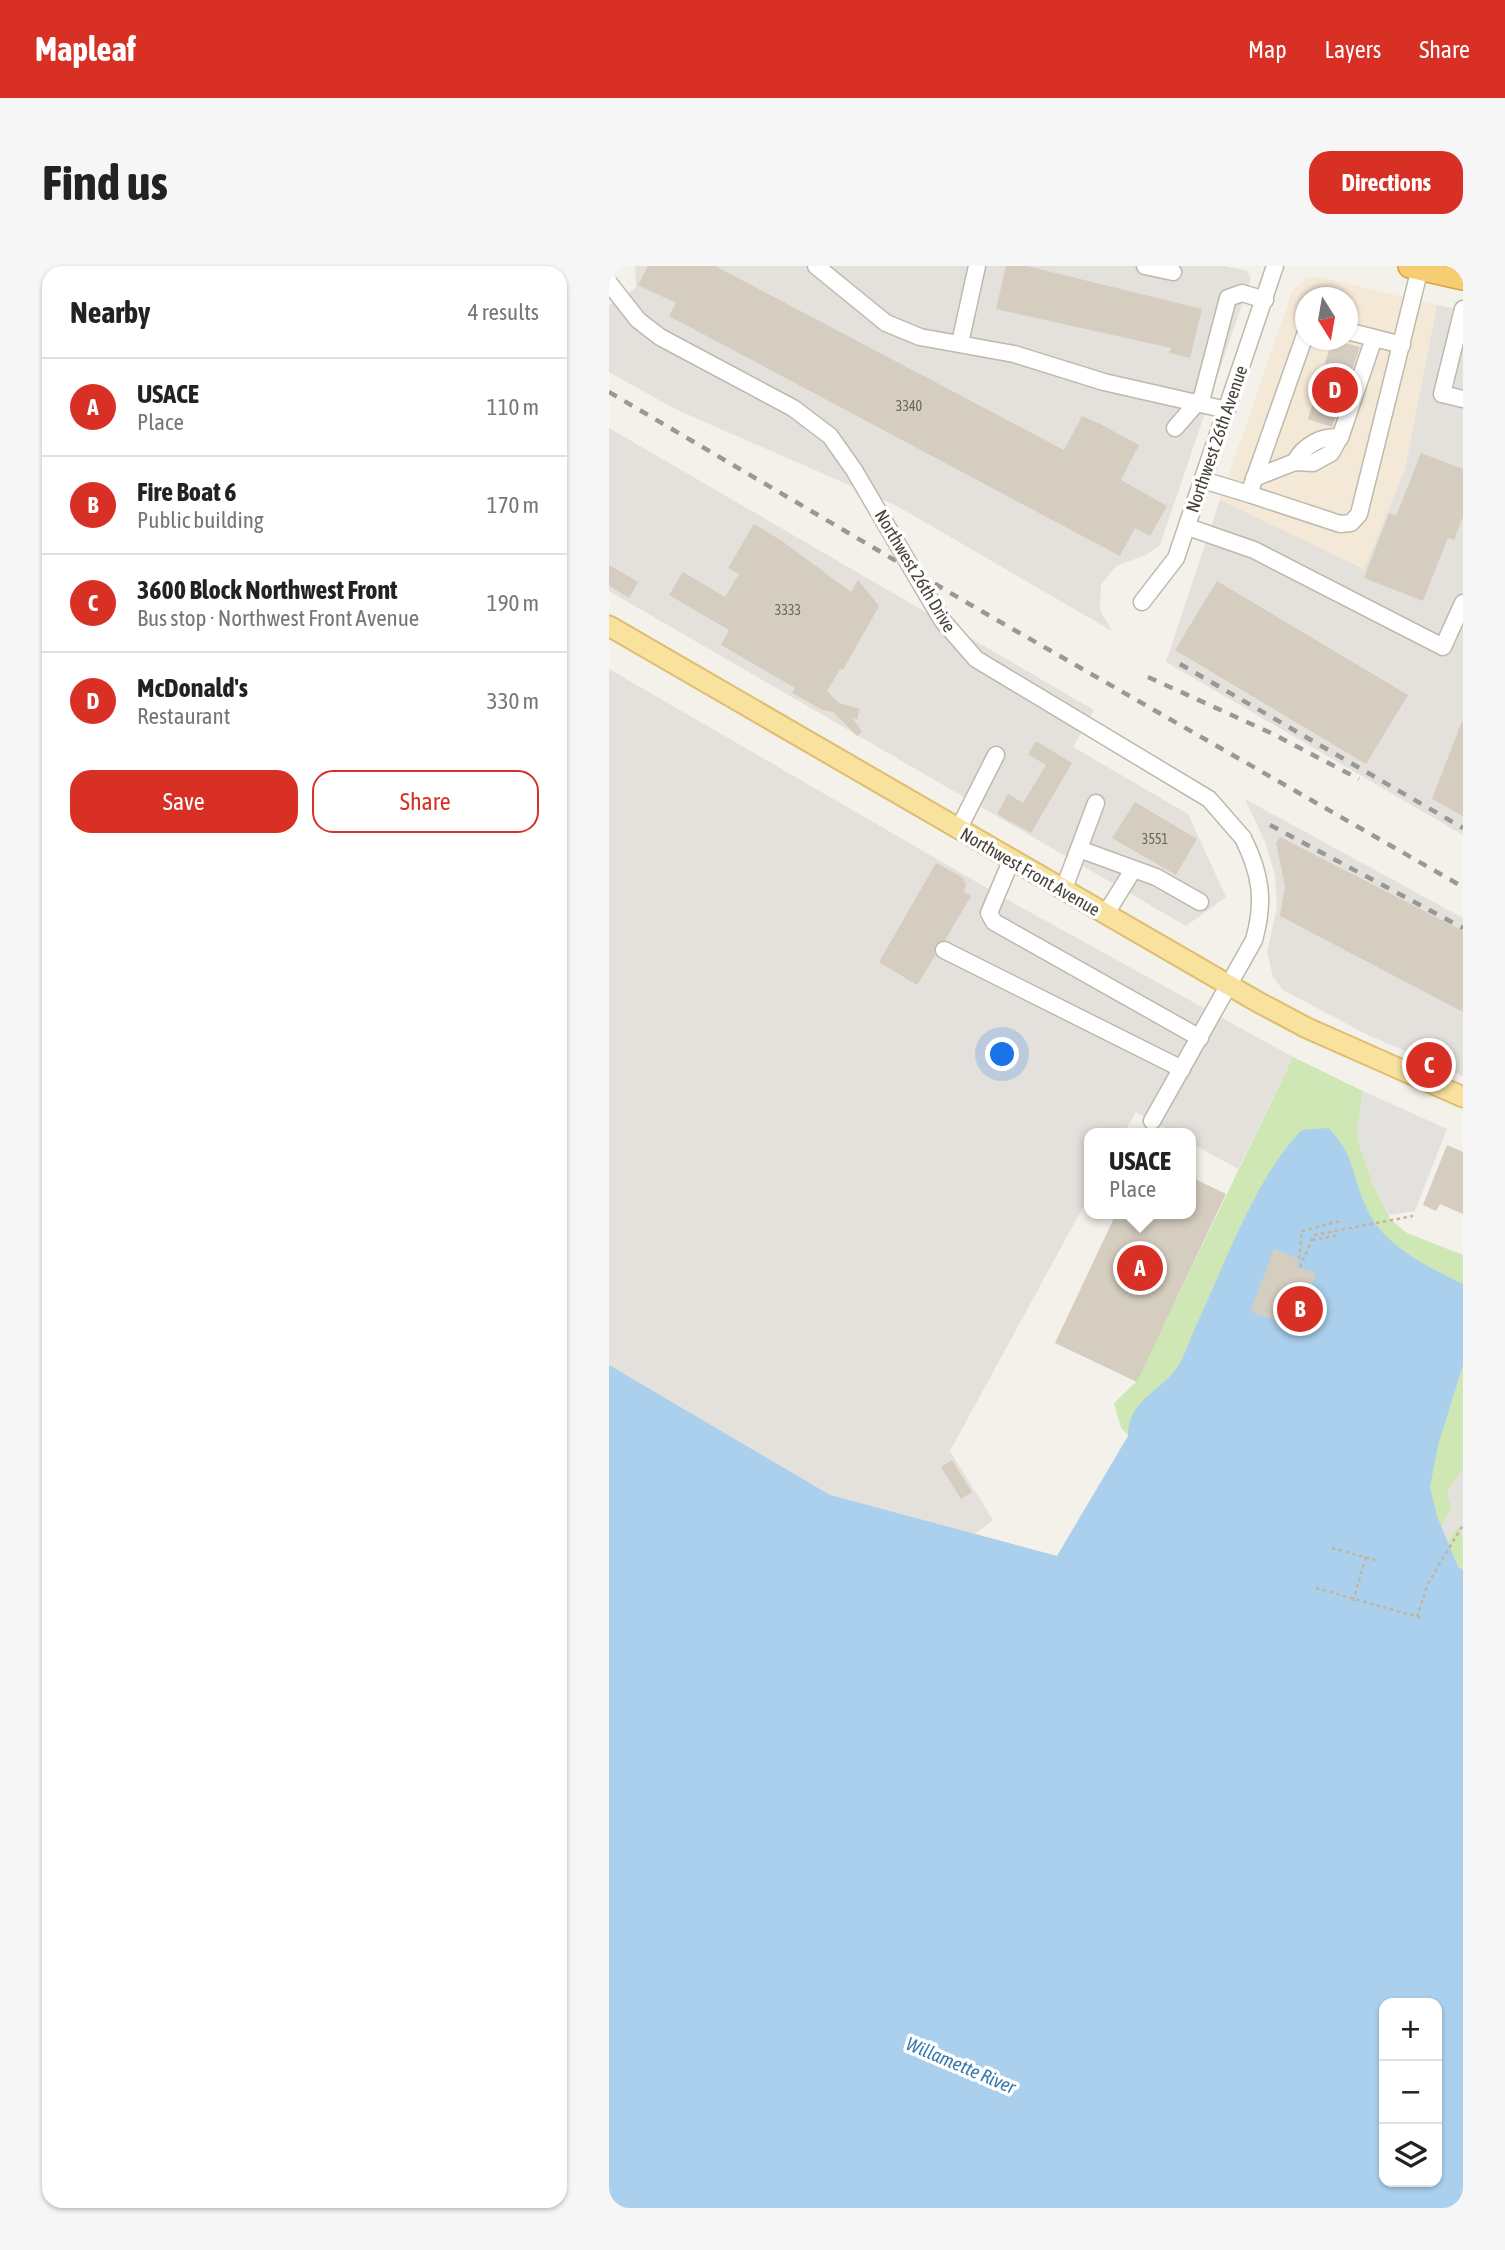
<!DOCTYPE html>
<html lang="en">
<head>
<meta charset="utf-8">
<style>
  body { margin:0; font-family:"Asap Condensed",sans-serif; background:#f6f6f6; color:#222 }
  .controls { position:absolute; right:21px; bottom:21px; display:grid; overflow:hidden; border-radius:14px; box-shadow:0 2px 5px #0004 }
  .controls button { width:63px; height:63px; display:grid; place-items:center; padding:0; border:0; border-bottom:2px solid #e0e0e0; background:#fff; color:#222; font:35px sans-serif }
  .compass { position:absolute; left:686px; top:21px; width:63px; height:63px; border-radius:50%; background:#fff; box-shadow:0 2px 5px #0004; rotate:169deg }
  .you { position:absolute; left:394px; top:789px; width:24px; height:24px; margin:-18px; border:5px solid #fff; border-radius:50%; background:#1a73e8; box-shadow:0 0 0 10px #1a73e833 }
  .badge { display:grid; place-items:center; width:46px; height:46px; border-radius:50%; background:#d93025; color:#fff; font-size:23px; font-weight:700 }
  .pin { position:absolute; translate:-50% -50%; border:4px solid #fff; box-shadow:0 2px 7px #0006 }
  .popup { position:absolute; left:475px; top:862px; width:112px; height:91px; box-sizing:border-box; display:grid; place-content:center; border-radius:14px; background:#fff; filter:drop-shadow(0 2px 5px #0005); font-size:23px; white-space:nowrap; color:#767676 }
  .popup b { font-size:26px; color:#222 }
  .popup::after { content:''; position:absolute; left:50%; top:100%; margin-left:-14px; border:14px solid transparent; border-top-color:#fff }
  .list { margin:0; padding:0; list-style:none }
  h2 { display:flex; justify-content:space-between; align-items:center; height:91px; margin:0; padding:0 28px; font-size:30px }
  h2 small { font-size:23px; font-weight:400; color:#767676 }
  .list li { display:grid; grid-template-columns:46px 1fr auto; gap:21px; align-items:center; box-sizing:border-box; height:98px; padding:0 28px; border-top:2px solid #e0e0e0 }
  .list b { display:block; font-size:26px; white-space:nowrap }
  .list p { margin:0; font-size:23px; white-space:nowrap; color:#767676 }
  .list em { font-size:23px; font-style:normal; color:#767676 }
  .actions { display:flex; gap:14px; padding:21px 28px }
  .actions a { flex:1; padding:16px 0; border:2px solid #d93025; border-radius:21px; text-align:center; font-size:24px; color:#d93025 }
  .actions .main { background:#d93025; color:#fff }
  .icon { flex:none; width:38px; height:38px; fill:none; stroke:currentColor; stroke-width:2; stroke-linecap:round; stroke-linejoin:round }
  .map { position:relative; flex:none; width:854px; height:1942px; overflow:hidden; border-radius:21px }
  header { display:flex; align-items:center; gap:42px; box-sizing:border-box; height:98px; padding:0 35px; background:#d93025; color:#fff }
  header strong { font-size:33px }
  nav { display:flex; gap:38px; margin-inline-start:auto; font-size:24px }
  .intro { display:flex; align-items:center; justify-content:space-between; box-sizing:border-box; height:168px; padding:0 42px }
  h1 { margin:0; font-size:49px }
  .button { padding:18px 32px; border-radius:21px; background:#d93025; color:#fff; font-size:24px; font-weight:700 }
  main { display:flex; gap:42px; padding:0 42px }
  aside { flex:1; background:#fff; border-radius:21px; box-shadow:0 2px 5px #0004 }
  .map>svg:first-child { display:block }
</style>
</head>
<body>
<header>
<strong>Mapleaf</strong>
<nav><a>Map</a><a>Layers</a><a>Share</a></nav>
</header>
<div class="intro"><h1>Find us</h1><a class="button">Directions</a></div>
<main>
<aside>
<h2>Nearby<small>4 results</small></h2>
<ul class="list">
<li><span class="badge">A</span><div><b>USACE</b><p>Place</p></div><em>110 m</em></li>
<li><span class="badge">B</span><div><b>Fire Boat 6</b><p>Public building</p></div><em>170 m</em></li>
<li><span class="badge">C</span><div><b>3600 Block Northwest Front</b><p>Bus stop · Northwest Front Avenue</p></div><em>190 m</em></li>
<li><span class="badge">D</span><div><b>McDonald's</b><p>Restaurant</p></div><em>330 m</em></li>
</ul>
<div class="actions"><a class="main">Save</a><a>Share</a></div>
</aside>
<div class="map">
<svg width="854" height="1942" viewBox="0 0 854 1942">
  <rect width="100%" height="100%" fill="#f4f1ea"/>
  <!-- commercial -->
  <path fill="#f4e8d6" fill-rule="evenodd" d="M 710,11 L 828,39 L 796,203 L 755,303 L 611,234 L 683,26 L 698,12 ZM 696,32 L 738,32 L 738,74 L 696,74 Z"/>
  <!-- industrial -->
  <g fill="#e4e0db">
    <path d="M 26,0 L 615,0 L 638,5 L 642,12 L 551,279 L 537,289 L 507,300 L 492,319 L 491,344 L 503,365 L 288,240 L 66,143 L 0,106 L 0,39 L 27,22 Z"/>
    <path d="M 828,39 L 854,44 L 854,569 L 557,396 L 611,234 L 755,303 L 796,203 Z"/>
    <path d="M 0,162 L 485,444 L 464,481 L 579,548 L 617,631 L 577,660 L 0,325 Z"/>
    <path d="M 0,403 L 397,633 L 684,791 L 629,903 L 582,877 L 582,867 L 565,867 L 527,846 L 515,867 L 480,867 L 480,930 L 341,1185 L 384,1254 L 366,1268 L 448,1290 L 520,1170 L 424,1429 L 0,1186 Z"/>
    <path d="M 636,533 L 854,652 L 854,810 L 759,769 L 674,724 L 664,711 L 658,686 L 668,641 L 666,610 L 657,578 Z"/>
    <path d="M 854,1203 L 854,1273 L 849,1260 L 815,1315 L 802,1310 L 843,1243 L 838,1226 Z"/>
  </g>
  <!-- green -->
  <path fill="#cfe6b5" d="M 684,791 L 754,825 L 748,871 L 764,918 L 782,954 L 798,967 L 854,989 L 854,1203 L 838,1226 L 843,1242 L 832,1261 L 839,1276 L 849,1260 L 854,1273 L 854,1361 L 628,1029 L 520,1170 L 512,1162 L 505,1137 L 528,1115 Z"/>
  <!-- parking -->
  <path fill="#e3e1de" d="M 754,825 L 838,863 L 806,945 L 780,949 L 764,918 L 748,871 Z"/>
  <!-- water -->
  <path fill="#aad0ed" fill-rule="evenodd" d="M 719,862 C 746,888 743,912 758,943 C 775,981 820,1001 854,1018 L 854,1099 L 829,1179 L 821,1221 L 828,1250 L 849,1301 L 854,1304 L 854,1942 L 0,1942 L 0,1099 L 221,1229 L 448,1290 L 519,1170 C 519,1132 553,1126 570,1099 C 577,1087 581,1072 587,1060 C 614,1002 648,908 693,864 ZM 775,1737 L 828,1737 L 828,1916 L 775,1916 Z"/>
  <!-- building -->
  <g fill="#d5cdc0">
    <path d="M 39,0 L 106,0 L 455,184 L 473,150 L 491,158 L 530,179 L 512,214 L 558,240 L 541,270 L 526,262 L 511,290 L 60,50 L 67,37 L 29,19 Z"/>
    <path d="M 397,0 L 418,0 L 593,43 L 581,92 L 560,87 L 562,82 L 387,43 Z"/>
    <path d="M 723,74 L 751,81 L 723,161 L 699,153 Z"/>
    <path d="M 812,187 L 854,203 L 854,251 L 845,274 L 839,272 L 814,335 L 755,312 L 780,247 L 787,250 Z"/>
    <path d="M 145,258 L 173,275 L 242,326 L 249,314 L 270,340 L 234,404 L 231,403 L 218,425 L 230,437 L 251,443 L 248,453 L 243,451 L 253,466 L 248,470 L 224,446 L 214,444 L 183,427 L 186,422 L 112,379 L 120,364 L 60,329 L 74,306 L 116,331 L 130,308 L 119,302 Z"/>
    <path d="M 0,299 L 29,316 L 20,332 L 0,320 Z"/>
    <path d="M 608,315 L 799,429 L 757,498 L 566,384 Z"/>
    <path d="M 853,455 L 854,455 L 854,550 L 823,533 Z"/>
    <path d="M 427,475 L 463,497 L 422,567 L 388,548 L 399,528 L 414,537 L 437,499 L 419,488 Z"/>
    <path d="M 526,536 L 588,573 L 567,609 L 503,572 Z"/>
    <path d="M 671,571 L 854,665 L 854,746 L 671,650 L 676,620 L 667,577 Z"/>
    <path d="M 327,597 L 353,611 L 357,618 L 355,626 L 362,630 L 336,674 L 326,679 L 326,690 L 308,719 L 270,696 Z"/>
    <path d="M 838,879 L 854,886 L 854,948 L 831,938 L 827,945 L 814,939 Z"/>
    <path d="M 582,911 L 617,928 L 528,1116 L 446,1077 L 507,948 L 582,948 Z"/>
    <path d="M 665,983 L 690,993 L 687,1001 L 707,1007 L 699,1029 L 705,1031 L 693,1062 L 641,1046 Z"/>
    <path d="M 343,1194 L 363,1226 L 352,1233 L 332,1201 Z"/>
  </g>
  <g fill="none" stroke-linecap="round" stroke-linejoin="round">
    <!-- minor casing -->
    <g stroke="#bfb9ac" stroke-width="19">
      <g id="minor">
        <path d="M 207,0 L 277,57 L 311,71 L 405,88 L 495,116 L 618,144"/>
        <path d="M 536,0 L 564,6"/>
        <path d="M 854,43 L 833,128 L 854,133"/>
        <path d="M 738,65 L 793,79"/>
        <path d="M 696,69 L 640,228 L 731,258 L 742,257 L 750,248 L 811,2"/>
        <path d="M 351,77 L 368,0"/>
        <path d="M 566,162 L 593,131 L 619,32 L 633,27 L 656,34"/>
        <path d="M 686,196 C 693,181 714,168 731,172"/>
        <path d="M 645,212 L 686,196 L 704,197 L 722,187 L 732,169 L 765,72"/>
        <path d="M 594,214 L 640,228"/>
        <path d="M 579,261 L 645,284 L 834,381 L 854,337"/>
        <path d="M 533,336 L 567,292 L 666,0"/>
        <path d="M 349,564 L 387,489"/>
        <path d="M 470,583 L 547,611 L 591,636"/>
        <path d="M 402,595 L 380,647 L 385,656 L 591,772"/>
        <path d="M 454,625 L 487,537"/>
        <path d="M 496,649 L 524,604"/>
        <path d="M 335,684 L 573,803"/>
        <path d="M 543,855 L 645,674 C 656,635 652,608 634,572"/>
      </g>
    </g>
    <!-- major casing -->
    <g stroke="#debe6e" stroke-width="23">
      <path id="major" d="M 0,360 L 649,736 L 698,762 L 854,831"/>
    </g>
    <!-- highway casing -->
    <g stroke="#d6a242" stroke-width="26">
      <path id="highway" d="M 801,0 L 854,12"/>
    </g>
    <!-- path -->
    <g stroke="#c0b59e" stroke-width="2.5" stroke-dasharray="3.5 3.5" stroke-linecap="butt">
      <path d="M 703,974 L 726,970 L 725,965"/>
      <path d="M 690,993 L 693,965 L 731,955"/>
      <path d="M 691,1001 L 705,969 L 804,950"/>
      <path d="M 723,1282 L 766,1294"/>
      <path d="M 707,1322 L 813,1352"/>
      <path d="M 744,1335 L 757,1291"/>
      <path d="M 808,1351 L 819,1317 L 854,1259"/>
    </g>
    <!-- minor -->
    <use href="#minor" stroke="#fff" stroke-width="16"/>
    <!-- major -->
    <use href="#major" stroke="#f9e19e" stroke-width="19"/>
    <!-- highway -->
    <use href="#highway" stroke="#f6cd72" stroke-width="23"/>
    <!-- rail -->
    <g stroke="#989898" stroke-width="4.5" stroke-dasharray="9 9" stroke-linecap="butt">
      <path d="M 0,126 L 367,342 L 854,621"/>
      <path d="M 571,398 L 854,562"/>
      <path d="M 539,411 L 662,467 L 750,513"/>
      <path d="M 661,559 L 854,662"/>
    </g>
    <!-- minor-bridge casing -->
    <g stroke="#bfb9ac" stroke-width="19" stroke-linecap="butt">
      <path id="minor-bridge" d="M 0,17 L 29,54 L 51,71 L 184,142 L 221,170 L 245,204 L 333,354 L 367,393 L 600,533 L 634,572"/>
    </g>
    <!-- minor-bridge -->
    <use href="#minor-bridge" stroke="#fff" stroke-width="16"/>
  </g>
  <g text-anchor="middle" stroke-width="7" stroke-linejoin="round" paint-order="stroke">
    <!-- number labels -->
    <g font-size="14" fill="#6a655a">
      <text x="300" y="145">3340</text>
      <text x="179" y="349">3333</text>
      <text x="546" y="578">3551</text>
    </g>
    <!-- street labels -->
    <g font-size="18" fill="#474238" stroke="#fff">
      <text transform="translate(608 173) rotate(-71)" y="6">Northwest 26th Avenue</text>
      <text transform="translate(306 305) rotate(59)" y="6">Northwest 26th Drive</text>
      <text transform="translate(421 606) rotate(30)" y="6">Northwest Front Avenue</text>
    </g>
    <!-- water labels -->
    <g font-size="19" font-style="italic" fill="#3679af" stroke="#fff">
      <text transform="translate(352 1799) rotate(23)" y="7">Willamette River</text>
    </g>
  </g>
</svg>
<div class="controls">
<button>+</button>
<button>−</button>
<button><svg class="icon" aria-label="layers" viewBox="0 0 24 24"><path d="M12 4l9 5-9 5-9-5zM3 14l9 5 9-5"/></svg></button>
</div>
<svg class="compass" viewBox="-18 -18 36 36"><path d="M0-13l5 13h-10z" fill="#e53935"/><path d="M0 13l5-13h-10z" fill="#767676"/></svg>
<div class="you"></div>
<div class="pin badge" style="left:531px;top:1002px">A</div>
<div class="popup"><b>USACE</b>Place</div>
<div class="pin badge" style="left:691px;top:1043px">B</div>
<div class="pin badge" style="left:820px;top:799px">C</div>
<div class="pin badge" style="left:726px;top:124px">D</div>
</div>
</main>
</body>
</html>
